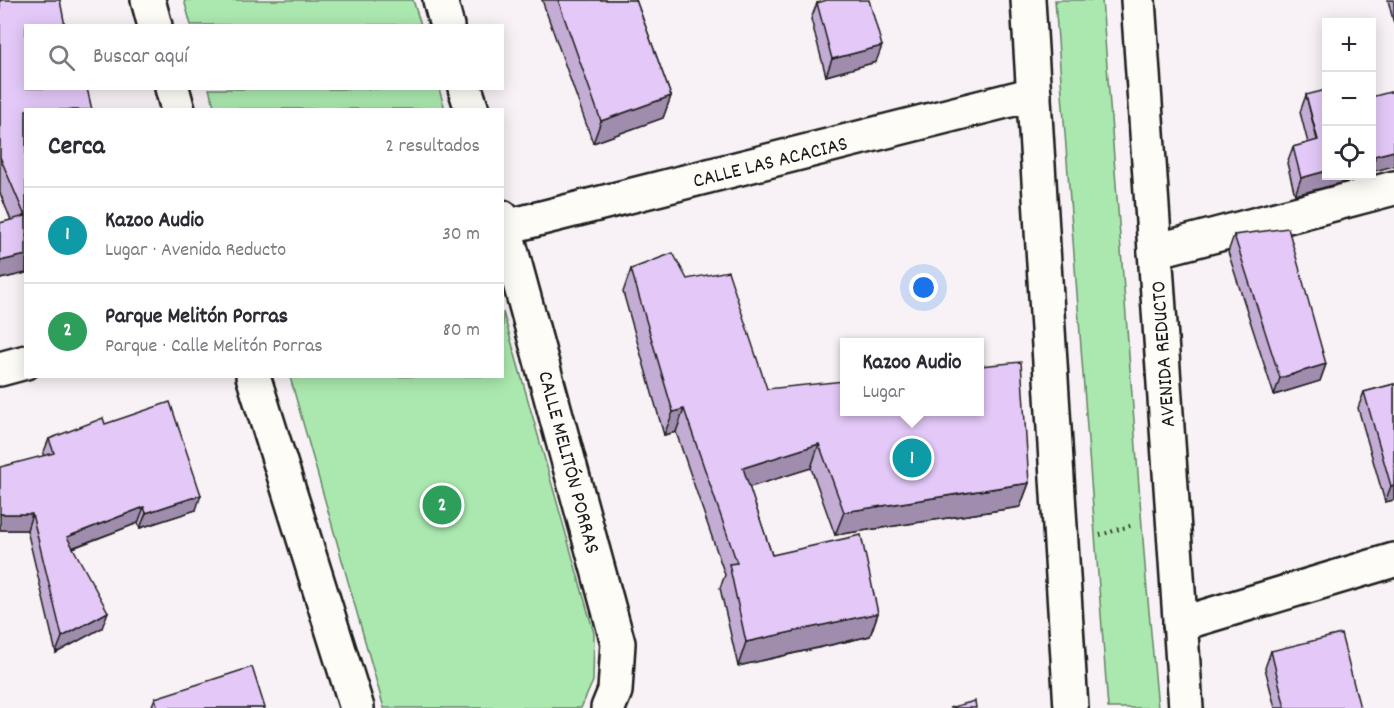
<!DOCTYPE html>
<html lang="es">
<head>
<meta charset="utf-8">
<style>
  body { margin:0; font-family:Dekko,sans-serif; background:#f7f7f7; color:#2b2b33 }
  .controls { position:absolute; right:18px; top:18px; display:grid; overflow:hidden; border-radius:0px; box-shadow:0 3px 15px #0003 }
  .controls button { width:54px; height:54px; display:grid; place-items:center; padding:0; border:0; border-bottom:2px solid #e1e1e2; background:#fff; color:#2b2b33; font:30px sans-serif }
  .you { position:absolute; left:924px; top:288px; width:21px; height:21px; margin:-15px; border:4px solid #fff; border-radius:50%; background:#1a73e8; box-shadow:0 0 0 9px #1a73e833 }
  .badge { display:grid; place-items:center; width:39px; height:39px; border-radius:50%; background:#db2777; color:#fff; font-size:20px; font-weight:700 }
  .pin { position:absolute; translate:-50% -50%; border:3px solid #fff; box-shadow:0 2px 6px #0006 }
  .popup { position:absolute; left:840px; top:338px; width:144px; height:78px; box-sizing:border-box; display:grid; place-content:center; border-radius:0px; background:#fff; filter:drop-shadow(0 2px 4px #0005); font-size:20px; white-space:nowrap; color:#7c7c81 }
  .popup b { font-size:22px; color:#2b2b33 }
  .popup::after { content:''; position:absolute; left:50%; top:100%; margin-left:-12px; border:12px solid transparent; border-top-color:#fff }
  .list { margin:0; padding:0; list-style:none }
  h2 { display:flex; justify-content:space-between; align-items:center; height:78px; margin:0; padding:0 24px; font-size:26px }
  h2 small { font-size:20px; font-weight:400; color:#7c7c81 }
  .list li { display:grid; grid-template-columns:39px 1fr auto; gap:18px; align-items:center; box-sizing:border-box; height:96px; padding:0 24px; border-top:2px solid #e1e1e2 }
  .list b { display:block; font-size:22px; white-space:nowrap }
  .list p { margin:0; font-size:20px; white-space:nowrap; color:#7c7c81 }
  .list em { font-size:20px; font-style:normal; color:#7c7c81 }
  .icon { flex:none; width:33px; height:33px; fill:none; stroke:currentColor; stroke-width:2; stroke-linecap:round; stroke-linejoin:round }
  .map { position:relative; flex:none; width:1394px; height:708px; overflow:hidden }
  .search { position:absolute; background:#fff; box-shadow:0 3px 15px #0003; left:24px; top:24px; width:480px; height:66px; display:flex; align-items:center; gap:15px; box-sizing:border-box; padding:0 21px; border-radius:0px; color:#7c7c81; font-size:22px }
  .panel { position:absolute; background:#fff; box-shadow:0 3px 15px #0003; left:24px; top:108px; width:480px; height:270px; border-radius:0px }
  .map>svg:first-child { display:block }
</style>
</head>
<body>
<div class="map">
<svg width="1394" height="708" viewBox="0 0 1394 708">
  <rect width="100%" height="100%" fill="#f8f2f7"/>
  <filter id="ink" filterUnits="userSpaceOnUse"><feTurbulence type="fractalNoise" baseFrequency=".0167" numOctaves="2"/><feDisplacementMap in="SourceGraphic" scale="12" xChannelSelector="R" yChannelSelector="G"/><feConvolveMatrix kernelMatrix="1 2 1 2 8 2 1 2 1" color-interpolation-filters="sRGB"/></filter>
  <g filter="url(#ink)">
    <!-- green -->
    <g fill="#abe8af" stroke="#648266" stroke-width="1.5">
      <path d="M 184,0 L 413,0 L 421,25 L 191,25 Z"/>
      <path d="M 1055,0 L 1102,0 L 1146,579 L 1158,708 L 1108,708 Z"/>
      <path d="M 209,89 L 439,89 L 445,109 L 215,109 Z"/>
      <path d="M 503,312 L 594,633 L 593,681 L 581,708 L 384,708 L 290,377 L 502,376 Z"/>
    </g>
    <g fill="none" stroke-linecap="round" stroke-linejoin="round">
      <!-- minor casing -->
      <g stroke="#1c1c1c" stroke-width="38">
        <g id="minor">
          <path d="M 148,0 L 155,26"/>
          <path d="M 440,0 L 447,26"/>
          <path d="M 172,88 L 178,110"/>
          <path d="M 465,88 L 472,110"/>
          <path d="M 502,217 L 618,643 L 615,691 L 608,708"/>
          <path d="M 506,227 L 1034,94"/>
          <path d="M 1155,251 L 1394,188"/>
          <path d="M 0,369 L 26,362"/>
          <path d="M 253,376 L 357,708"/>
          <path d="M 1180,624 L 1394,560"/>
        </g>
      </g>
      <!-- secondary casing -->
      <g stroke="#1c1c1c" stroke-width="38">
        <g id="secondary">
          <path d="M 1028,0 L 1071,708"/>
          <path d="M 1138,0 L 1186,708"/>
        </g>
      </g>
      <!-- path -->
      <path stroke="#1c1c1c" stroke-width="4" stroke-dasharray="1.5 4.5" stroke-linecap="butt" d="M 1100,535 L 1133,525"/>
      <!-- minor -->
      <use href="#minor" stroke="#fdfcf7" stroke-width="33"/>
      <!-- secondary -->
      <use href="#secondary" stroke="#fdfcf7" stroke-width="33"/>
    </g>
    <!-- wall -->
    <g fill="#c4add5" stroke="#1c1c1c" stroke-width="1.5">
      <path d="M 0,0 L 26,110 L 26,273 L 0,279 L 0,223 L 11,220 L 0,193 Z"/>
      <path d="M 542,0 L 636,0 L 671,96 L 663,118 L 593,143 Z"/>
      <path d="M 1388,0 L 1394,0 L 1394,24 Z"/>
      <path d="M 817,3 L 876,62 L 826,76 L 811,19 Z"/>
      <path d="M 1306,95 L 1326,176 L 1368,176 L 1295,195 L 1287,163 L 1293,147 L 1308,143 L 1300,112 Z"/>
      <path d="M 1234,235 L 1326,364 L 1320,381 L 1274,395 L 1228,252 Z"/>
      <path d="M 631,269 L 687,279 L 767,389 L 1029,483 L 1020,507 L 835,535 L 811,468 L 749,487 L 772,555 L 878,613 L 870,636 L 738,666 L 720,588 L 725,575 L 676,432 L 664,435 L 623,292 Z"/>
      <path d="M 1394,384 L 1394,500 L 1385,502 L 1358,408 L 1364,392 Z"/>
      <path d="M 105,424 L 196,510 L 140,528 L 138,523 L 73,548 L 102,628 L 56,653 L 27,530 L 0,530 L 44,456 L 43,454 L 49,439 Z"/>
      <path d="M 1271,651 L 1360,708 L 1275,708 L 1265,668 Z"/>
      <path d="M 155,698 L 265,708 L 151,708 Z"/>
    </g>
    <!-- shaded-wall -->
    <g fill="#a08dae" stroke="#1c1c1c" stroke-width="1.5">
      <path d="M 882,46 L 876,62 L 826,76 L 832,59 Z"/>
      <path d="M 671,96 L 663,118 L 593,143 L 601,121 Z"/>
      <path d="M 1394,151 L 1394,166 L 1371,172 L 1371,160 L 1374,156 Z"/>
      <path d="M 1326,171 L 1326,176 L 1368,176 L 1295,195 L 1301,178 Z"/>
      <path d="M 26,255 L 26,273 L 0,279 L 0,261 Z"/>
      <path d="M 1326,364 L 1320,381 L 1274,395 L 1280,378 Z"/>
      <path d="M 684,409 L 676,432 L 664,435 L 673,412 Z"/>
      <path d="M 819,444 L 811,468 L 734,492 L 743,468 Z"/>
      <path d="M 1029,483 L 1020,507 L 835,535 L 844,512 Z"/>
      <path d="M 1394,485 L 1394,500 L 1385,502 L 1391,486 Z"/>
      <path d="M 201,495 L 196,510 L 140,528 L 146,513 Z"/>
      <path d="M 144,507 L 138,523 L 61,552 L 67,537 Z"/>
      <path d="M 0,514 L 32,514 L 27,530 L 0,530 Z"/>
      <path d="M 108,612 L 102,628 L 56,653 L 62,637 Z"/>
      <path d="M 878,613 L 870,636 L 738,666 L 746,642 Z"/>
    </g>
    <!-- building -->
    <g fill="#e4c9f8" stroke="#1c1c1c" stroke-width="1.5">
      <path d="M 0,0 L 60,0 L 65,26 L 26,26 L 26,88 L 87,88 L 92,110 L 26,110 L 26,255 L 0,261 L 0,223 L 25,216 L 0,157 Z"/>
      <path d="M 558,0 L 636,0 L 671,96 L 601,121 Z"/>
      <path d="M 827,0 L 869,0 L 882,46 L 832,59 L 817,3 Z"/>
      <path d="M 1326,90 L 1326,171 L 1301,178 L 1293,147 L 1318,140 L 1306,95 Z"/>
      <path d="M 1394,91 L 1394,151 L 1374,156 L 1375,159 L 1371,160 L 1371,97 Z"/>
      <path d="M 1288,228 L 1326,364 L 1280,378 L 1234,235 Z"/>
      <path d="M 673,253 L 687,279 L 728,271 L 767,389 L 844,381 L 844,411 L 980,411 L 980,366 L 1021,362 L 1029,483 L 844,512 L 819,444 L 743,468 L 772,555 L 861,535 L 878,613 L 746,642 L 729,564 L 737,563 L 684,409 L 673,412 L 631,269 Z"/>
      <path d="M 1394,384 L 1394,485 L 1391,486 L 1364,392 Z"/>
      <path d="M 170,402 L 201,495 L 146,513 L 144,507 L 67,537 L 108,612 L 62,637 L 32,514 L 0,514 L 0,467 L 54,453 L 49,439 L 103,418 L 105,424 Z"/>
      <path d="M 1341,634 L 1360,708 L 1285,708 L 1271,651 Z"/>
      <path d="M 252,667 L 265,708 L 158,708 L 155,698 Z"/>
      <path d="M 975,701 L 976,708 L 949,708 Z"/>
    </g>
  </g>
  <g text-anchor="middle" stroke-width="4.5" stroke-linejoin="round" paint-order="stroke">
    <!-- street labels -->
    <g font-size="21" fill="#1c1c1c" stroke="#fdfcf7">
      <text transform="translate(770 161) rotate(-14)" y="7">CALLE LAS ACACIAS</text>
      <text transform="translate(1162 354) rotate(-94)" y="7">AVENIDA REDUCTO</text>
      <text transform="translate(570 462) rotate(75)" y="7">CALLE MELITÓN PORRAS</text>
    </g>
  </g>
</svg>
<div class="controls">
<button>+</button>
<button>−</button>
<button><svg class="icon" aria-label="locate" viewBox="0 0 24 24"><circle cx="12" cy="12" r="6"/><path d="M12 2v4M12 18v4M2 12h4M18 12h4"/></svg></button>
</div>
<div class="you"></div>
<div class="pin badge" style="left:912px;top:458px;background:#0f9aa8">1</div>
<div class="popup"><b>Kazoo Audio</b>Lugar</div>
<div class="pin badge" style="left:442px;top:505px;background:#2e9e5b">2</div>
<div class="search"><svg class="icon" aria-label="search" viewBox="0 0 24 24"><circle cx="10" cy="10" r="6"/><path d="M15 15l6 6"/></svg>Buscar aquí</div>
<section class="panel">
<h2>Cerca<small>2 resultados</small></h2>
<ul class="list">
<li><span class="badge" style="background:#0f9aa8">1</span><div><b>Kazoo Audio</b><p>Lugar · Avenida Reducto</p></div><em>30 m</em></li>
<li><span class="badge" style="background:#2e9e5b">2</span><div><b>Parque Melitón Porras</b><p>Parque · Calle Melitón Porras</p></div><em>80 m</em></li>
</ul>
</section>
</div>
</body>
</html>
